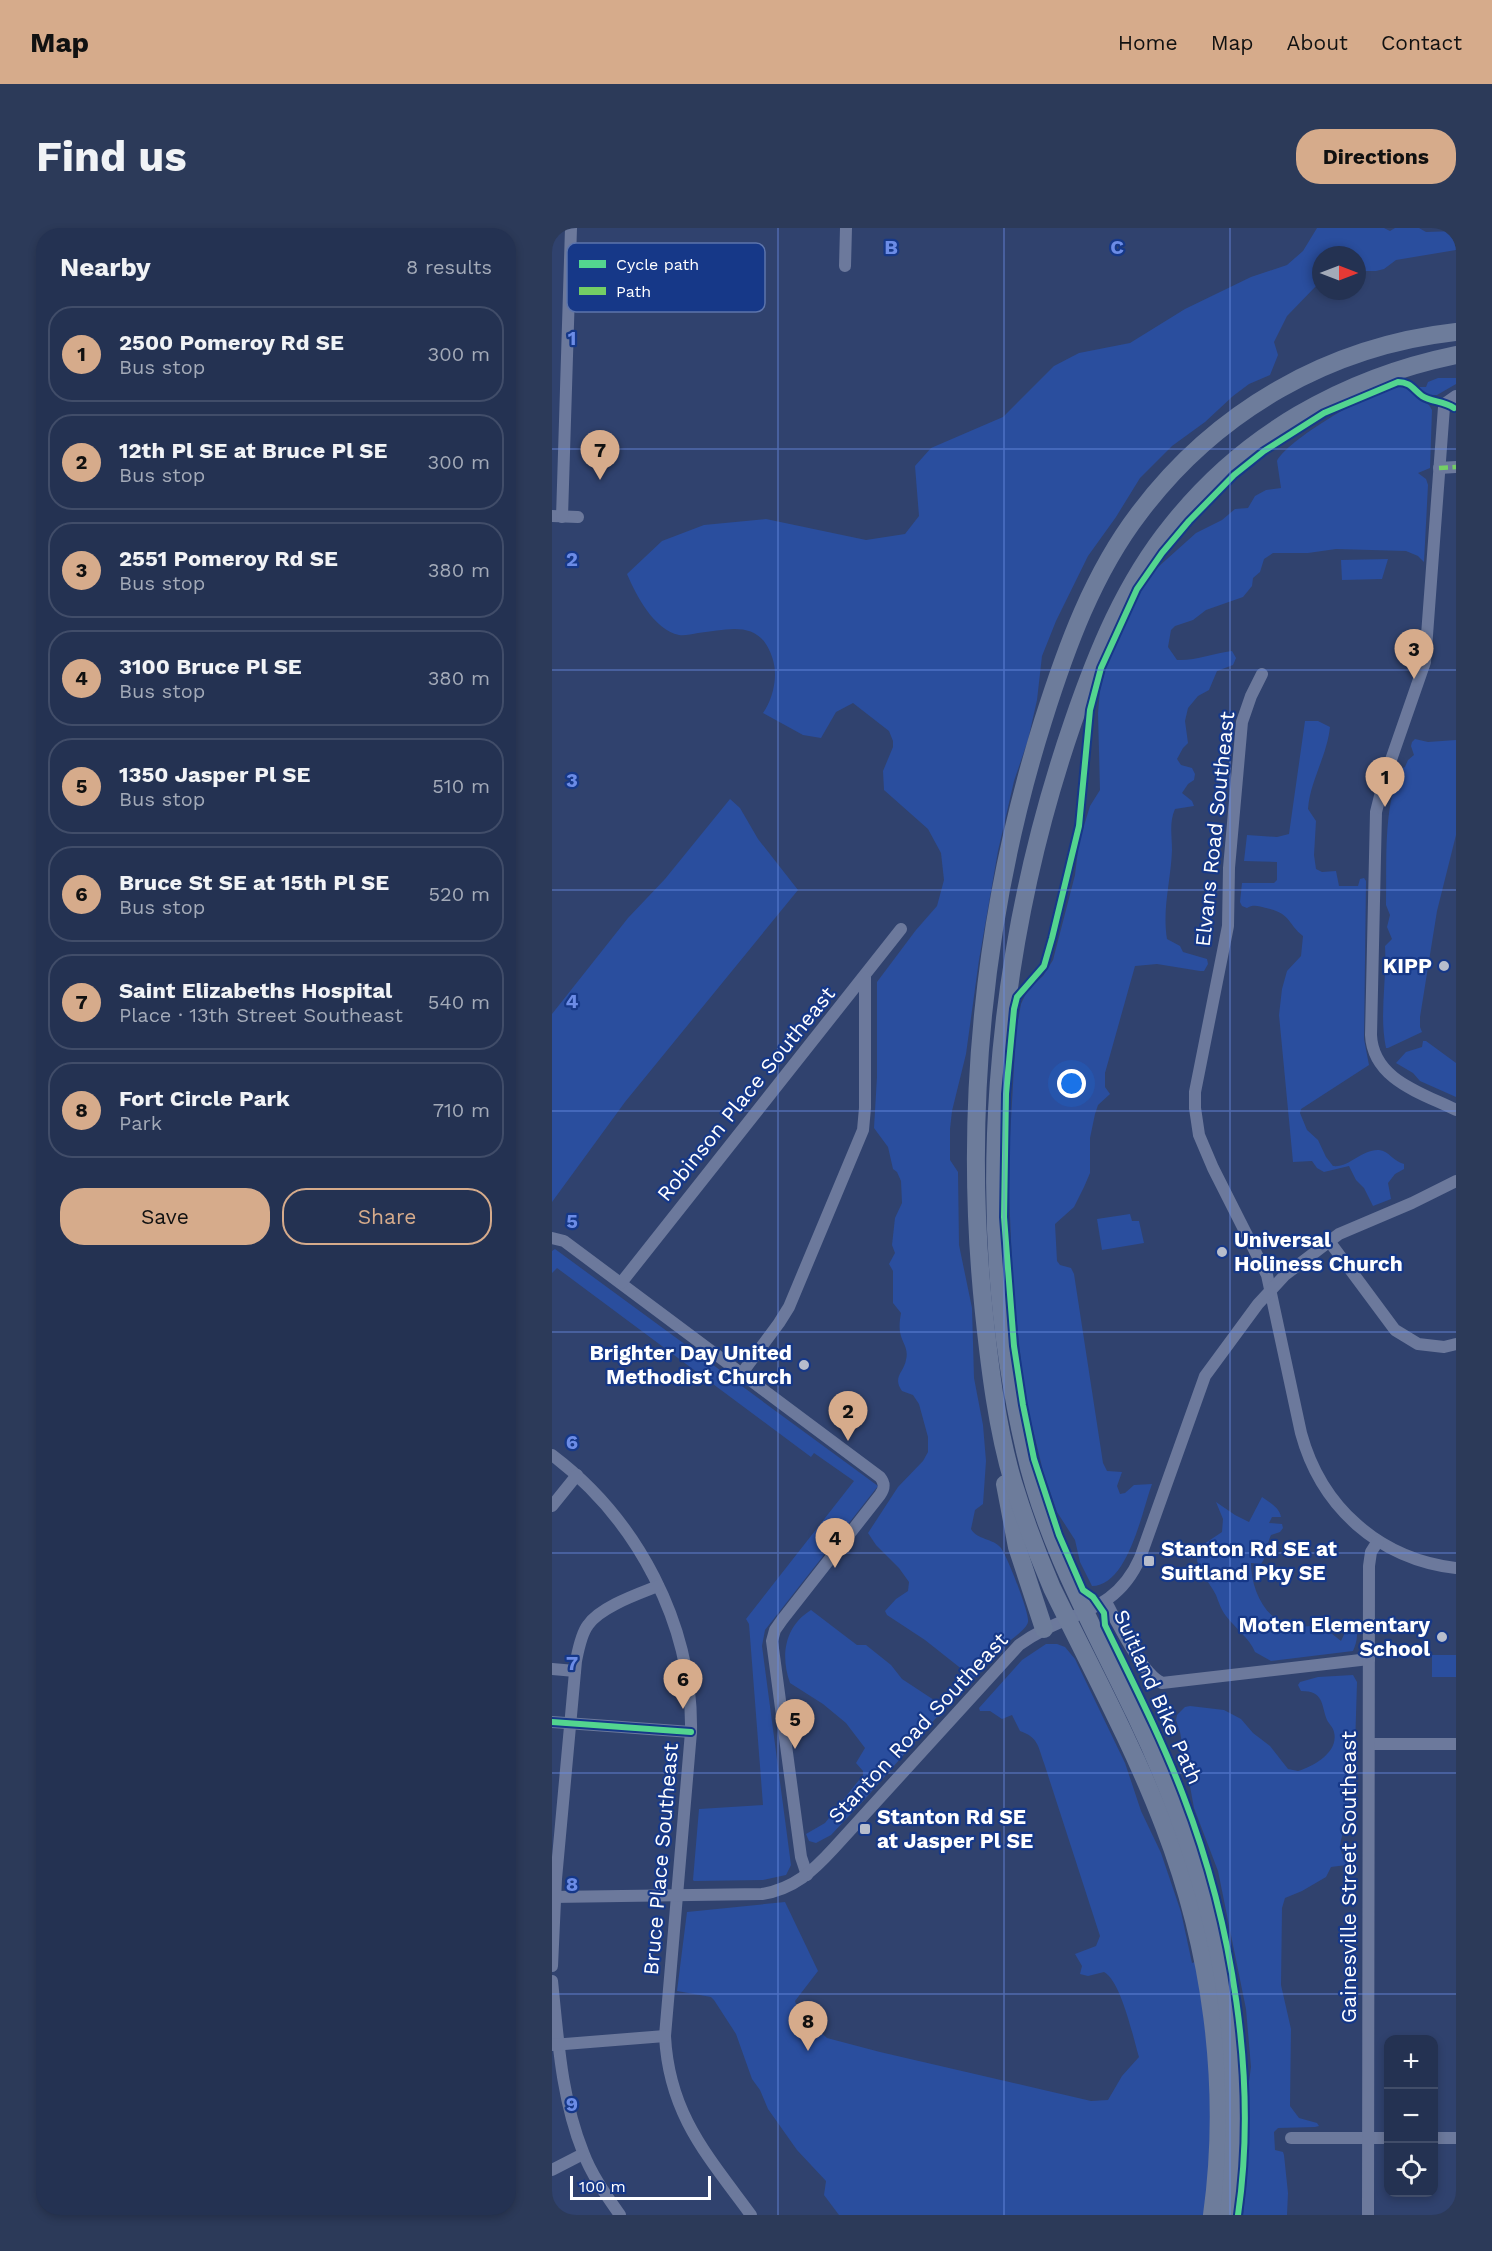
<!DOCTYPE html>
<html lang="en">
<head>
<meta charset="utf-8">
<style>
  body { margin:0; font-family:"Work Sans",sans-serif; background:#2c3a59; color:#f1f3f6 }
  .controls { position:absolute; right:18px; bottom:18px; display:grid; overflow:hidden; border-radius:12px; box-shadow:0 3px 9px #0003 }
  .controls button { width:54px; height:54px; display:grid; place-items:center; padding:0; border:0; border-bottom:2px solid #414d69; background:#243252; color:#f1f3f6; font:30px sans-serif }
  .compass { position:absolute; left:760px; top:18px; width:54px; height:54px; border-radius:50%; background:#243252; box-shadow:0 3px 9px #0003; rotate:90deg }
  .scale { position:absolute; left:18px; bottom:15px; width:141px; box-sizing:border-box; padding-left:6px; border:3px solid #fff; border-top:0; font-size:16px; line-height:21px; white-space:nowrap; color:#fff; -webkit-text-stroke:4px #163888; paint-order:stroke }
  .you { position:absolute; left:520px; top:856px; width:21px; height:21px; margin:-15px; border:4px solid #fff; border-radius:50%; background:#1a73e8; box-shadow:0 0 0 9px #1a73e833 }
  .badge { display:grid; place-items:center; width:39px; height:39px; border-radius:50%; background:#d6ab8b; color:#111; font-size:20px; font-weight:700 }
  .pin { position:absolute; translate:-50% -50px; filter:drop-shadow(0 2px 3px #0008) }
  .pin::after { content:''; position:absolute; top:32px; width:21px; height:18px; background:inherit; clip-path:polygon(0 0,100% 0,50% 100%) }
  .list { margin:0; padding:0; list-style:none }
  h2 { display:flex; justify-content:space-between; align-items:center; height:78px; margin:0; padding:0 24px; font-size:26px }
  h2 small { font-size:20px; font-weight:400; color:#a3aab8 }
  .list li { display:grid; grid-template-columns:39px 1fr auto; gap:18px; align-items:center; box-sizing:border-box; height:96px; margin:0 12px 12px; padding:0 12px; border:2px solid #414d69; border-radius:24px }
  .list b { display:block; font-size:22px; white-space:nowrap }
  .list p { margin:0; font-size:20px; white-space:nowrap; color:#a3aab8 }
  .list em { font-size:20px; font-style:normal; color:#a3aab8 }
  .actions { display:flex; gap:12px; padding:18px 24px }
  .actions a { flex:1; padding:14px 0; border:2px solid #d6ab8b; border-radius:24px; text-align:center; font-size:21px; color:#d6ab8b }
  .actions .main { background:#d6ab8b; color:#111 }
  .icon { flex:none; width:33px; height:33px; fill:none; stroke:currentColor; stroke-width:2; stroke-linecap:round; stroke-linejoin:round }
  .map { position:relative; flex:none; width:904px; height:1987px; overflow:hidden; border-radius:24px }
  header { display:flex; align-items:center; gap:36px; box-sizing:border-box; height:84px; padding:0 30px; background:#d6ab8b; color:#111 }
  header strong { font-size:28px }
  nav { display:flex; gap:33px; margin-inline-start:auto; font-size:21px }
  .intro { display:flex; align-items:center; justify-content:space-between; box-sizing:border-box; height:144px; padding:0 36px }
  h1 { margin:0; font-size:42px }
  .button { padding:15px 27px; border-radius:24px; background:#d6ab8b; color:#111; font-size:21px; font-weight:700 }
  main { display:flex; gap:36px; padding:0 36px }
  aside { flex:1; background:#243252; border-radius:24px; box-shadow:0 3px 9px #0003 }
  .map>svg:first-child { display:block }
</style>
</head>
<body>
<header>
<strong>Map</strong>
<nav><a>Home</a><a>Map</a><a>About</a><a>Contact</a></nav>
</header>
<div class="intro"><h1>Find us</h1><a class="button">Directions</a></div>
<main>
<aside>
<h2>Nearby<small>8 results</small></h2>
<ul class="list">
<li><span class="badge">1</span><div><b>2500 Pomeroy Rd SE</b><p>Bus stop</p></div><em>300 m</em></li>
<li><span class="badge">2</span><div><b>12th Pl SE at Bruce Pl SE</b><p>Bus stop</p></div><em>300 m</em></li>
<li><span class="badge">3</span><div><b>2551 Pomeroy Rd SE</b><p>Bus stop</p></div><em>380 m</em></li>
<li><span class="badge">4</span><div><b>3100 Bruce Pl SE</b><p>Bus stop</p></div><em>380 m</em></li>
<li><span class="badge">5</span><div><b>1350 Jasper Pl SE</b><p>Bus stop</p></div><em>510 m</em></li>
<li><span class="badge">6</span><div><b>Bruce St SE at 15th Pl SE</b><p>Bus stop</p></div><em>520 m</em></li>
<li><span class="badge">7</span><div><b>Saint Elizabeths Hospital</b><p>Place · 13th Street Southeast</p></div><em>540 m</em></li>
<li><span class="badge">8</span><div><b>Fort Circle Park</b><p>Park</p></div><em>710 m</em></li>
</ul>
<div class="actions"><a class="main">Save</a><a>Share</a></div>
</aside>
<div class="map">
<svg width="904" height="1987" viewBox="0 0 904 1987">
  <rect width="100%" height="100%" fill="#30426e"/>
  <!-- green -->
  <g fill="#2a4e9e">
    <path d="M 765,0 L 832,0 L 838,3 L 843,0 L 867,0 L 874,4 L 904,3 L 904,22 L 844,32 L 832,41 L 824,43 L 805,43 L 805,27 L 769,27 L 769,47 L 764,49 L 766,56 L 735,88 L 722,114 L 726,127 L 718,147 L 697,156 L 681,168 L 653,194 L 620,218 L 588,250 L 564,289 L 536,328 L 504,393 L 490,428 L 485,472 L 476,512 L 462,553 L 446,623 L 427,732 L 414,826 L 400,883 L 398,901 L 398,932 L 406,944 L 407,1017 L 420,1080 L 422,1150 L 431,1197 L 434,1233 L 431,1276 L 423,1282 L 419,1301 C 425,1312 441,1310 449,1320 C 455,1328 478,1386 476,1394 C 474,1402 459,1411 453,1417 C 442,1426 433,1443 421,1450 L 373,1412 L 335,1387 L 333,1383 L 344,1371 L 356,1363 L 357,1354 L 347,1340 L 324,1317 L 316,1305 L 346,1259 L 371,1233 L 376,1224 L 376,1209 L 367,1176 L 361,1167 L 350,1163 C 340,1149 352,1144 354,1132 C 357,1120 350,1115 348,1104 C 347,1097 348,1091 349,1085 L 341,1075 L 341,1043 L 337,1036 L 343,1025 L 340,1017 L 343,990 L 350,975 L 349,953 L 345,944 L 341,941 L 336,919 L 322,900 L 325,849 L 325,754 L 364,702 L 385,678 L 392,652 L 389,625 L 376,601 L 332,562 L 331,543 L 341,519 L 341,513 L 337,503 L 301,475 L 284,484 L 269,510 L 251,507 L 211,485 C 221,471 226,449 221,432 C 209,391 179,401 146,405 C 140,406 132,408 127,407 C 102,402 84,367 75,346 L 110,313 L 152,297 L 214,291 L 314,312 L 353,306 L 367,288 L 363,238 L 379,220 L 451,189 L 502,138 L 527,125 L 578,115 L 633,81 L 699,49 L 735,37 L 751,23 Z"/>
    <path d="M 886,150 L 904,150 L 904,156 L 885,167 L 869,167 L 866,164 L 868,159 L 874,159 L 876,154 Z"/>
    <path d="M 851,158 L 877,177 L 880,182 L 878,240 L 866,245 L 874,251 L 876,257 L 872,334 L 866,328 L 854,323 L 784,321 L 756,325 L 721,325 L 712,331 L 708,344 L 701,350 L 700,358 L 691,369 L 654,382 L 641,392 L 623,398 L 619,402 L 616,419 L 625,432 C 643,433 662,425 680,423 L 684,430 L 681,437 L 665,443 L 657,462 L 646,468 L 636,480 L 633,493 L 636,515 L 631,520 L 625,531 L 629,537 L 640,540 L 643,546 L 642,552 L 636,556 L 630,565 L 640,573 L 642,578 L 623,581 C 617,594 620,608 620,622 C 619,652 610,681 615,711 L 628,718 L 631,724 L 655,731 L 656,736 L 652,743 L 648,743 L 605,736 L 583,738 L 553,845 L 553,859 L 558,866 L 546,877 L 543,886 L 538,910 L 538,945 L 532,959 L 522,979 L 503,996 L 505,1033 L 508,1037 L 519,1040 L 522,1046 L 551,1235 L 555,1243 L 570,1244 L 565,1258 L 568,1266 L 573,1265 L 582,1257 L 600,1256 C 590,1283 576,1358 540,1358 L 528,1334 L 523,1312 L 505,1284 L 491,1243 L 475,1177 L 470,1143 L 461,1059 L 457,965 L 457,927 L 464,803 L 469,776 L 476,761 L 491,748 L 501,732 L 523,647 L 527,614 L 538,578 L 548,562 L 546,485 L 548,462 L 558,425 L 593,355 L 605,340 L 644,305 L 670,292 L 683,281 L 696,280 L 703,268 L 714,262 L 729,260 L 725,233 C 735,213 802,174 824,165 C 833,162 843,160 851,158 Z"/>
    <path d="M 836,331 L 830,351 L 790,352 L 789,332 Z"/>
    <path d="M 753,493 L 766,493 L 778,499 C 775,528 758,553 756,581 L 764,593 L 762,627 L 764,641 L 770,644 L 784,643 L 787,658 L 806,658 L 808,651 L 812,650 L 814,653 L 812,811 L 817,837 L 749,881 L 748,885 L 755,902 L 766,912 L 774,929 L 781,938 C 797,940 810,921 827,922 C 837,923 842,934 852,936 L 852,941 L 843,946 L 836,955 L 839,971 L 821,978 L 812,960 L 804,952 L 797,938 L 772,944 L 765,940 L 760,933 L 741,934 L 727,787 L 730,761 L 735,743 L 749,728 L 751,708 C 735,695 739,685 714,680 C 707,678 701,676 695,680 L 690,678 L 688,674 L 690,655 L 722,655 L 725,652 L 725,634 L 692,633 L 695,607 L 725,609 L 737,606 Z"/>
    <path d="M 863,511 L 876,514 L 904,512 L 904,607 L 885,683 L 868,789 L 868,799 L 870,804 L 836,820 L 834,820 C 827,787 835,752 833,718 L 840,711 L 835,699 L 838,687 L 834,677 C 835,631 831,584 848,541 L 853,539 L 856,532 L 862,527 L 859,518 L 860,514 Z"/>
    <path d="M 178,571 L 188,580 L 206,611 L 246,662 L 73,874 L 0,974 L 0,786 L 76,690 L 113,651 Z"/>
    <path d="M 871,813 L 874,813 L 904,835 L 904,869 L 868,853 L 861,845 L 844,835 L 854,824 L 870,819 Z"/>
    <path d="M 578,986 L 580,993 L 587,993 L 592,1015 L 550,1022 L 545,991 Z"/>
    <path d="M 3,1021 L 326,1258 L 213,1402 L 210,1418 L 239,1637 L 234,1647 L 211,1652 L 142,1653 L 141,1652 L 147,1581 L 211,1577 L 197,1396 L 194,1391 L 302,1253 L 262,1225 L 259,1229 L 5,1040 L 0,1045 L 0,1023 Z"/>
    <path d="M 710,1269 C 718,1275 727,1279 729,1289 L 720,1289 L 717,1295 L 730,1296 L 731,1300 L 728,1304 L 719,1307 C 714,1317 716,1327 709,1336 L 699,1335 C 699,1359 711,1389 736,1397 C 747,1401 759,1397 769,1397 L 789,1413 L 796,1398 L 802,1396 C 807,1405 805,1414 801,1423 L 719,1433 L 703,1424 C 698,1411 683,1400 674,1388 C 669,1381 667,1375 664,1367 C 657,1352 640,1339 646,1320 L 670,1304 L 671,1291 L 664,1274 L 683,1287 L 697,1294 Z"/>
    <path d="M 259,1382 L 297,1411 L 305,1417 L 314,1417 L 339,1437 L 350,1451 L 388,1476 L 391,1482 L 312,1572 L 279,1607 L 264,1615 L 257,1613 L 254,1606 L 273,1595 L 311,1547 L 311,1543 L 304,1535 L 313,1520 L 294,1495 L 271,1476 L 238,1455 C 228,1427 233,1398 259,1382 Z"/>
    <path d="M 494,1416 L 505,1416 L 513,1419 L 523,1431 L 573,1535 L 589,1583 L 609,1625 L 629,1684 L 640,1735 L 643,1734 C 654,1795 661,1855 659,1918 C 659,1941 655,1964 652,1987 L 287,1987 L 272,1967 L 274,1953 L 245,1922 L 216,1881 L 208,1862 L 200,1851 L 184,1806 L 162,1772 L 159,1769 L 125,1763 L 135,1684 L 233,1674 L 266,1743 L 243,1773 L 247,1784 L 275,1810 L 328,1824 L 539,1873 L 556,1872 L 570,1848 L 587,1829 C 581,1809 569,1753 552,1744 L 536,1748 L 528,1746 L 530,1738 L 523,1726 L 544,1718 L 548,1708 L 492,1535 C 486,1518 486,1509 468,1503 L 460,1487 L 450,1491 L 438,1483 L 428,1483 L 427,1480 L 470,1432 Z"/>
    <rect x="880" y="1427" width="24" height="22"/>
    <path d="M 801,1447 L 805,1454 L 802,1554 L 788,1617 L 790,1626 L 800,1631 L 802,1636 L 779,1639 L 774,1649 L 750,1663 L 733,1670 L 730,1680 L 729,1757 L 739,1801 L 738,1878 L 747,1890 L 765,1895 L 767,1898 L 763,1899 L 726,1900 L 722,1904 L 723,1922 L 731,1924 L 732,1927 L 736,1965 L 735,1987 L 691,1987 L 695,1951 L 696,1861 L 699,1839 L 694,1781 L 666,1643 L 642,1580 L 628,1504 L 624,1492 L 625,1487 L 633,1479 L 638,1478 L 672,1482 L 689,1491 L 701,1505 L 718,1518 L 736,1541 L 746,1543 C 762,1538 787,1524 782,1504 C 781,1499 777,1496 775,1492 C 769,1476 772,1463 749,1463 L 746,1457 L 748,1454 L 766,1449 Z"/>
  </g>
  <g fill="none" stroke-linecap="round" stroke-linejoin="round">
    <!-- minor -->
    <g stroke="#6c799c" stroke-width="12">
      <path d="M 293,38 L 294,0"/>
      <path d="M 904,168 L 894,175 L 892,179 L 873,434 L 832,552 L 824,584 L 819,807 C 821,852 870,865 904,882"/>
      <path d="M 887,240 L 904,239"/>
      <path d="M 0,288 L 26,289"/>
      <path d="M 10,289 L 19,0"/>
      <path d="M 710,446 L 699,468 L 690,494 L 677,640 L 676,698 L 643,864 L 643,880 L 647,907 L 661,940 L 715,1047 L 749,1205 C 769,1279 827,1331 904,1340"/>
      <path d="M 0,1010 L 12,1013 L 328,1249 C 333,1255 333,1260 328,1267 L 230,1392 L 223,1402 L 220,1413 L 249,1629 L 255,1647"/>
      <path d="M 777,1013 L 843,1102 L 866,1116 L 892,1119 L 904,1116"/>
      <path d="M 69,1055 L 349,701"/>
      <path d="M 190,1145 L 227,1095 L 237,1079 L 311,902 L 313,880 L 313,749"/>
      <path d="M 0,1227 C 85,1291 141,1396 139,1504 L 113,1808 C 117,1886 155,1927 199,1987"/>
      <path d="M 0,1278 L 25,1247"/>
      <path d="M 554,1374 C 565,1394 590,1446 610,1455 L 817,1431"/>
      <path d="M 0,1441 L 23,1443"/>
      <path d="M 0,1494 L 139,1504"/>
      <path d="M 817,1516 L 904,1516"/>
      <path d="M 0,1669 L 210,1666 C 242,1661 261,1643 282,1620 L 467,1417 C 514,1382 562,1389 588,1330 L 653,1148 L 706,1076 L 733,1047 L 787,1006 L 860,975 L 904,953"/>
      <path d="M 0,1738 L 4,1651 L 24,1433 C 26,1423 29,1406 36,1397 C 48,1379 86,1366 106,1358"/>
      <path d="M 0,1753 C 6,1810 9,1869 31,1924 C 39,1946 54,1967 68,1987"/>
      <path d="M 0,1817 L 113,1808"/>
      <path d="M 739,1910 L 836,1910"/>
      <path d="M 882,1910 L 904,1910"/>
      <path d="M 0,1942 L 31,1926"/>
      <path d="M 816,1987 L 817,1338 L 819,1324 L 826,1313"/>
    </g>
    <!-- highway -->
    <g stroke="#6d7c9b" stroke-width="18">
      <path d="M 453,1256 L 465,1319 L 492,1401"/>
      <path d="M 660,1987 C 678,1857 659,1720 612,1598 C 581,1517 538,1438 500,1360 C 485,1325 472,1290 461,1254 C 445,1200 438,1141 432,1085 C 411,886 431,684 491,493 C 514,420 541,345 588,284 C 665,182 778,118 904,104"/>
      <path d="M 677,1987 C 697,1800 663,1654 583,1486 C 542,1400 494,1316 473,1223 C 418,986 442,723 521,494 C 545,424 573,355 620,297 C 691,207 792,150 904,127"/>
    </g>
    <!-- quiet -->
    <path stroke="#74ce65" stroke-width="4.5" stroke-dasharray="9 4.5" stroke-linecap="butt" d="M 887,240 L 904,239"/>
    <!-- cycleway casing -->
    <g stroke="#163888" stroke-width="10">
      <g id="cycleway">
        <path d="M 0,1494 L 139,1504"/>
        <path d="M 686,1987 C 706,1851 680,1694 631,1567 C 609,1509 580,1453 553,1397 L 552,1385 L 541,1369 L 531,1362 L 507,1307 L 482,1231 L 471,1177 L 462,1118 L 452,989 L 454,866 L 462,781 L 465,769 L 492,738 L 500,710 L 527,598 L 538,482 L 549,440 L 585,361 L 610,325 L 637,293 L 682,247 L 712,223 L 772,185 L 846,154 C 858,154 861,161 870,168 C 879,174 892,173 902,180"/>
      </g>
    </g>
    <!-- cycleway -->
    <use href="#cycleway" stroke="#53d58f" stroke-width="6"/>
  </g>
  <!-- grid -->
  <path fill="none" stroke="#6c8ce6" stroke-width="1.5" stroke-opacity="0.55" d="M 226,0 L 226,1987M 452,0 L 452,1987M 678,0 L 678,1987M 0,221 L 904,221M 0,442 L 904,442M 0,662 L 904,662M 0,883 L 904,883M 0,1104 L 904,1104M 0,1325 L 904,1325M 0,1545 L 904,1545M 0,1766 L 904,1766"/>
  <!-- markers -->
  <g fill="#b7bdcc" stroke="#163888" stroke-width="2">
    <circle cx="892" cy="738" r="6"/>
    <circle cx="670" cy="1024" r="6"/>
    <circle cx="252" cy="1137" r="6"/>
    <rect x="591" y="1327" width="12" height="12" rx="3"/>
    <circle cx="890" cy="1409" r="6"/>
    <rect x="307" y="1595" width="12" height="12" rx="3"/>
  </g>
  <g text-anchor="middle" stroke-width="4.5" stroke-linejoin="round" paint-order="stroke">
    <!-- street labels -->
    <g font-size="21" fill="#fff" stroke="#163888">
      <text transform="translate(663 601) rotate(-84)" y="7">Elvans Road Southeast</text>
      <text transform="translate(194 866) rotate(-51)" y="7">Robinson Place Southeast</text>
      <text transform="translate(606 1469) rotate(66)" y="7">Suitland Bike Path</text>
      <text transform="translate(366 1500) rotate(-47)" y="7">Stanton Road Southeast</text>
      <text transform="translate(109 1631) rotate(-85)" y="7">Bruce Place Southeast</text>
      <text transform="translate(797 1649) rotate(-90)" y="7">Gainesville Street Southeast</text>
    </g>
    <!-- poi labels -->
    <g font-size="21" font-weight="bold" fill="#fff" stroke="#163888" text-anchor="end">
      <text x="880" y="745">KIPP</text>
      <text x="682" y="1019" text-anchor="start">Universal<tspan x="682" dy="24">Holiness Church</tspan></text>
      <text x="240" y="1132">Brighter Day United<tspan x="240" dy="24">Methodist Church</tspan></text>
      <text x="609" y="1328" text-anchor="start">Stanton Rd SE at<tspan x="609" dy="24">Suitland Pky SE</tspan></text>
      <text x="878" y="1404">Moten Elementary<tspan x="878" dy="24">School</tspan></text>
      <text x="325" y="1596" text-anchor="start">Stanton Rd SE<tspan x="325" dy="24">at Jasper Pl SE</tspan></text>
    </g>
  </g>
  <!-- legend -->
  <rect x="15" y="15" width="198" height="69" rx="9" fill="#163888" stroke="#5c74ac" stroke-width="1.5"/>
  <rect x="27" y="32" width="27" height="8" fill="#53d58f"/>
  <rect x="27" y="59" width="27" height="8" fill="#74ce65"/>
  <g font-size="16" fill="#fff">
    <text x="64" y="42">Cycle path</text>
    <text x="64" y="69">Path</text>
  </g>
  <g font-size="20" text-anchor="middle" font-weight="bold" fill="#6c8ce6" stroke="#163888" stroke-width="4.5" stroke-linejoin="round" paint-order="stroke">
    <text x="339" y="26">B</text>
    <text x="565" y="26">C</text>
    <text x="20" y="117">1</text>
    <text x="20" y="338">2</text>
    <text x="20" y="559">3</text>
    <text x="20" y="780">4</text>
    <text x="20" y="1000">5</text>
    <text x="20" y="1221">6</text>
    <text x="20" y="1442">7</text>
    <text x="20" y="1663">8</text>
    <text x="20" y="1883">9</text>
  </g>
</svg>
<div class="controls">
<button>+</button>
<button>−</button>
<button><svg class="icon" aria-label="locate" viewBox="0 0 24 24"><circle cx="12" cy="12" r="6"/><path d="M12 2v4M12 18v4M2 12h4M18 12h4"/></svg></button>
</div>
<svg class="compass" viewBox="-18 -18 36 36"><path d="M0-13l5 13h-10z" fill="#e53935"/><path d="M0 13l5-13h-10z" fill="#a3aab8"/></svg>
<div class="scale">100 m</div>
<div class="you"></div>
<div class="pin badge" style="left:833px;top:579px">1</div>
<div class="pin badge" style="left:296px;top:1213px">2</div>
<div class="pin badge" style="left:862px;top:451px">3</div>
<div class="pin badge" style="left:283px;top:1340px">4</div>
<div class="pin badge" style="left:243px;top:1521px">5</div>
<div class="pin badge" style="left:131px;top:1481px">6</div>
<div class="pin badge" style="left:48px;top:252px">7</div>
<div class="pin badge" style="left:256px;top:1823px">8</div>
</div>
</main>
</body>
</html>
